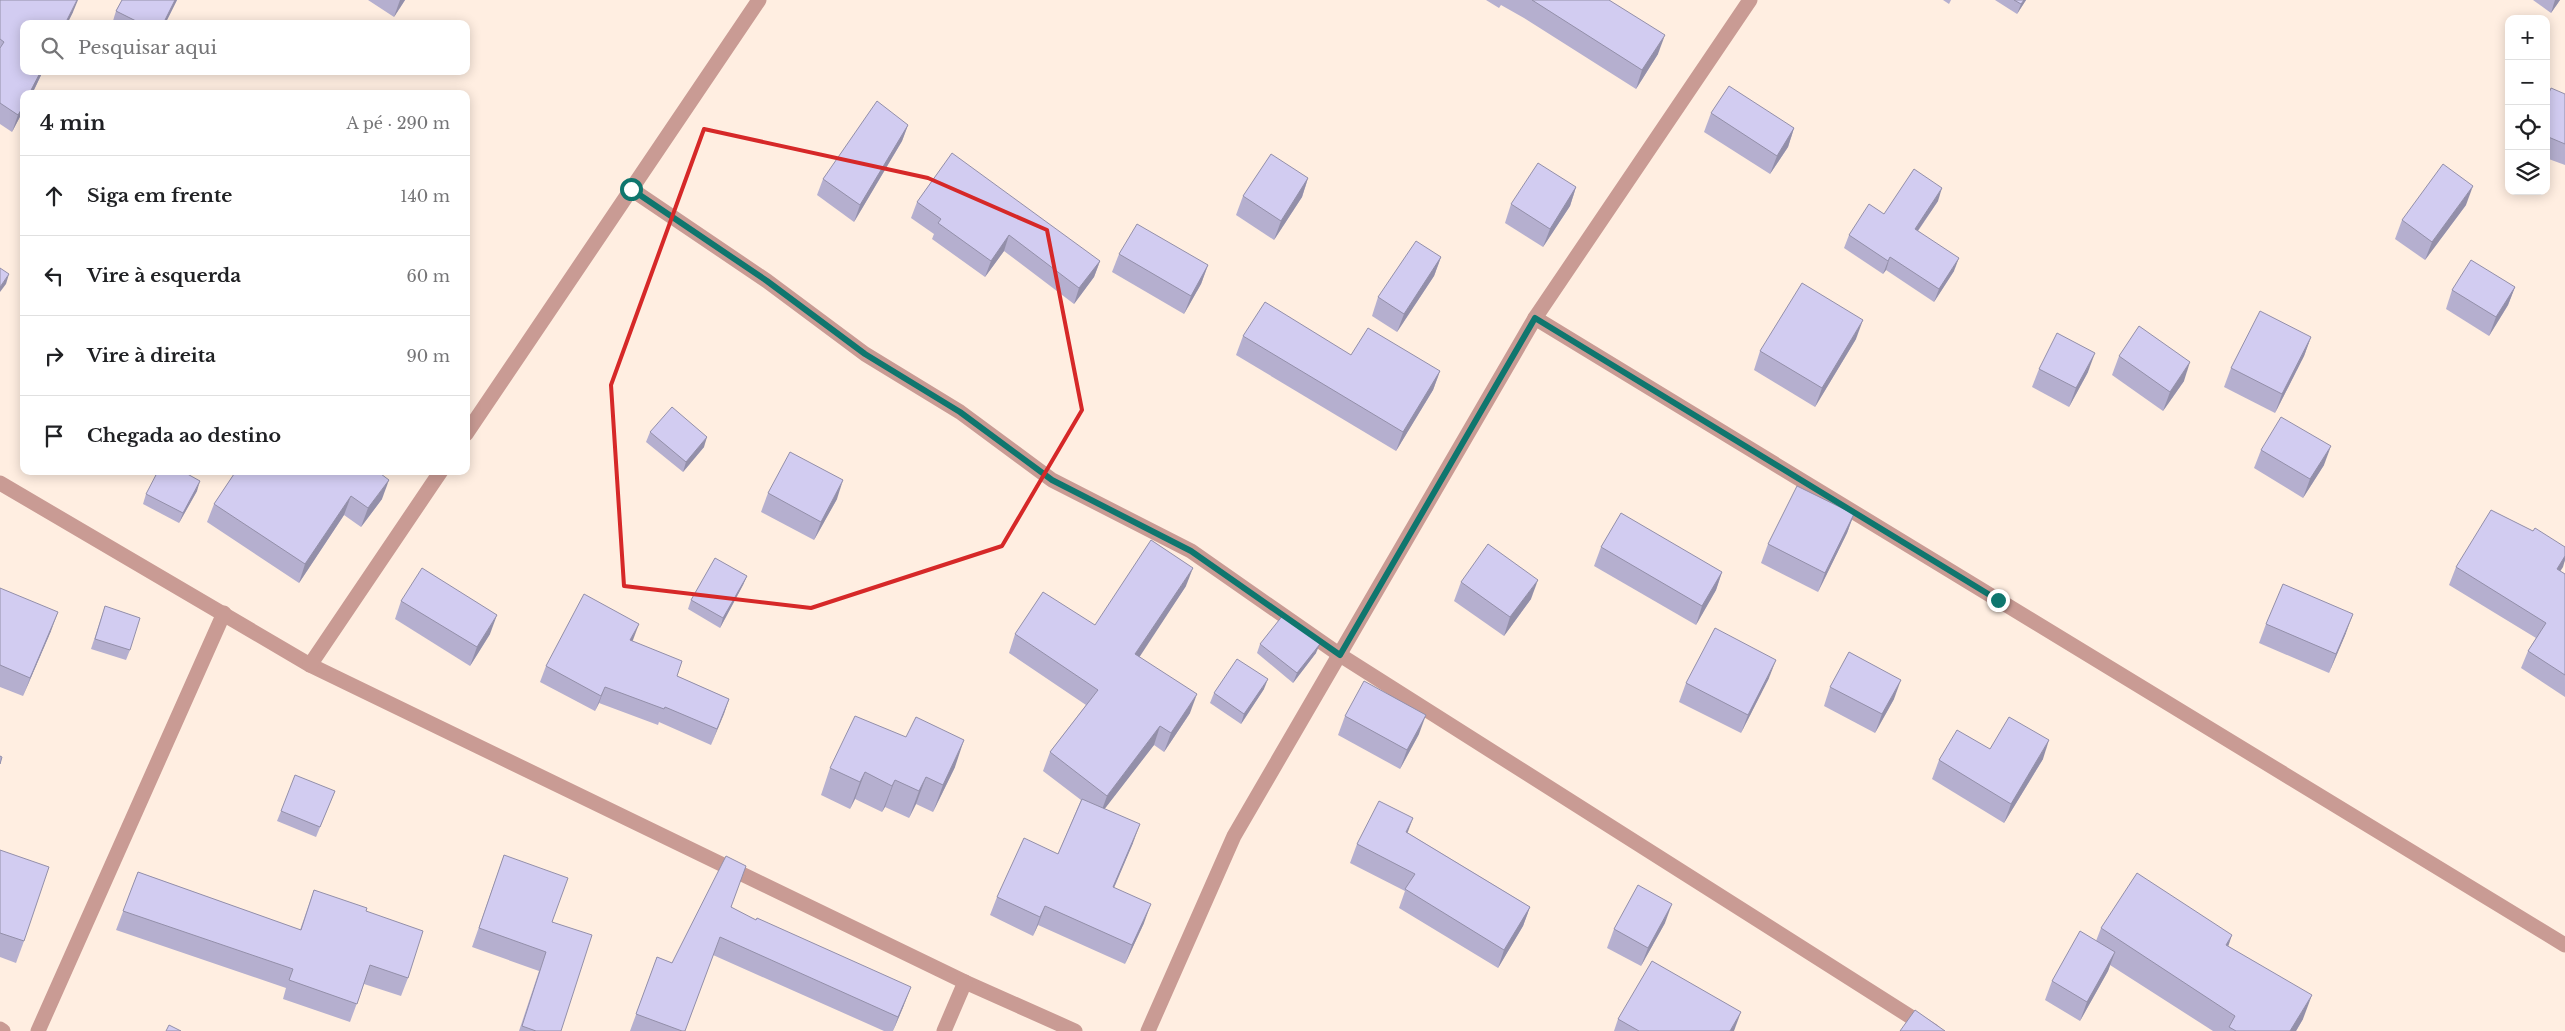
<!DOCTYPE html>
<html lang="pt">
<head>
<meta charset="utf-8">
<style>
  body { margin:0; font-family:"Libre Baskerville",serif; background:#f2f2f2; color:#202124 }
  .controls { position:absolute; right:15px; top:15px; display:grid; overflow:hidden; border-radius:10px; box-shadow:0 2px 12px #0003 }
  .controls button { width:45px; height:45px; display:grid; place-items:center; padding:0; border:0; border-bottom:1px solid #e0e0e0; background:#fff; color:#202124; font:25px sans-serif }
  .stop { position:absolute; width:15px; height:15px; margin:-11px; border:4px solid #0f766e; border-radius:50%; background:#fff }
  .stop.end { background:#0f766e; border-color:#fff; box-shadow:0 1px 5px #0008 }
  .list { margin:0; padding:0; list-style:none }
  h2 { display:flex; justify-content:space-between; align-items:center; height:65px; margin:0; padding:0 20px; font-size:21px }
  h2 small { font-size:16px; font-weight:400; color:#757577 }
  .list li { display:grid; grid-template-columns:32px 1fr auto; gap:15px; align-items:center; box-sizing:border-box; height:80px; padding:0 20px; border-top:1px solid #e0e0e0 }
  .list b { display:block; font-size:19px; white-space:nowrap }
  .list em { font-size:16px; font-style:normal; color:#757577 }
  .icon { flex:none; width:28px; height:28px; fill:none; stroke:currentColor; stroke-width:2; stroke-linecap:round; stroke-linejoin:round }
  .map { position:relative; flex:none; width:2565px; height:1031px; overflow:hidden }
  .search { position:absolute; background:#fff; box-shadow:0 2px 12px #0003; left:20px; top:20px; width:450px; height:55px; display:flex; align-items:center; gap:12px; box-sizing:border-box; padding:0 18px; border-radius:10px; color:#757577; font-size:19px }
  .panel { position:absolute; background:#fff; box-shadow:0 2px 12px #0003; left:20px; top:90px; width:450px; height:385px; border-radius:10px }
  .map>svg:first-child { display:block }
</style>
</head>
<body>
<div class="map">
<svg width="2565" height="1031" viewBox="0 0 2565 1031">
  <rect width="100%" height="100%" fill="#ffeee1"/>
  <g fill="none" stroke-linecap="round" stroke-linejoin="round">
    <!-- minor -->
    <g stroke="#c99b94" stroke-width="15">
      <path d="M 631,189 L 767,281 L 865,354 L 960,412 L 1052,480 L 1191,551 L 1340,655 L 1933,1031"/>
      <path d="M 1535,318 L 2565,945"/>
      <path d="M 466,434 L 759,0"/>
      <path d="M 0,483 L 310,665 L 965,982 L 1075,1031"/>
      <path d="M 310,665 L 441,471"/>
      <path d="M 0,1029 L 3,1031"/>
      <path d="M 38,1031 L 224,613"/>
      <path d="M 944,1031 L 965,982"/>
      <path d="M 1148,1031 L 1234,836 L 1535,318 L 1750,0"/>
    </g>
  </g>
  <!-- wall -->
  <g fill="#b5afcf">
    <path d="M 0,0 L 73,12 L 67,24 L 24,24 L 24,71 L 43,71 L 32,94 L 24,94 L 24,109 L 12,132 L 0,124 Z"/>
    <path d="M 122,0 L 177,0 L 165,24 L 112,24 L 116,11 Z"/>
    <path d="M 368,0 L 405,0 L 394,17 Z"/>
    <path d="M 1486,0 L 1609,0 L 1658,54 L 1636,89 L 1524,18 L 1501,5 L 1499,8 Z"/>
    <path d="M 1943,0 L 1951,0 L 1949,4 Z"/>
    <path d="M 1995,0 L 2026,0 L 2017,14 Z"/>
    <path d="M 2533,0 L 2560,0 L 2551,13 Z"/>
    <path d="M 2565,94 L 2565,165 L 2546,158 L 2546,100 Z"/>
    <path d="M 1711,113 L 1794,128 L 1788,147 L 1770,174 L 1704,132 Z"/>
    <path d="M 908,125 L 902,141 L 854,222 L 817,195 L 823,179 Z"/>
    <path d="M 1308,178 L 1302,197 L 1274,240 L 1236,215 L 1243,196 Z"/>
    <path d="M 1576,187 L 1570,206 L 1543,247 L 1505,223 L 1511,204 Z"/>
    <path d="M 1938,201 L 1918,231 L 1954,271 L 1934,302 L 1886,270 L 1883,274 L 1844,248 L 1849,235 L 1884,214 Z"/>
    <path d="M 917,202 L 1100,261 L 1094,277 L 1074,304 L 1004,251 L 985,277 L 932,239 L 934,234 L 911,218 Z"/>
    <path d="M 2466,205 L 2425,260 L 2395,239 L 2402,220 Z"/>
    <path d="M 1119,254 L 1208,265 L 1201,284 L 1184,314 L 1112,272 Z"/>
    <path d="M 1441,257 L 1434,276 L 1397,332 L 1372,316 L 1378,297 Z"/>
    <path d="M 2515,287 L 2508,305 L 2489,336 L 2446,309 L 2452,290 Z"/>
    <path d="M 1243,336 L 1351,355 L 1440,371 L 1433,390 L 1396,451 L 1236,355 Z"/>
    <path d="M 2311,337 L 2304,356 L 2275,413 L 2224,387 L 2231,368 Z"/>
    <path d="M 1856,339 L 1815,407 L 1754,370 L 1760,351 Z"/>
    <path d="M 2119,356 L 2184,381 L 2163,411 L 2112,375 Z"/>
    <path d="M 2039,369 L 2088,372 L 2069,407 L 2032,387 Z"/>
    <path d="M 650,432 L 704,447 L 683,472 L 646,442 Z"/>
    <path d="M 2261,450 L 2324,465 L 2303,498 L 2254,468 Z"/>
    <path d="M 236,471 L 382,499 L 361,527 L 344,515 L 299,583 L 207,522 L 214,504 Z"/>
    <path d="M 197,491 L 179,523 L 143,504 L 146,494 Z"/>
    <path d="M 768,493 L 837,499 L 814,540 L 761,512 Z"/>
    <path d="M 1854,514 L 1847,533 L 1818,592 L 1761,563 L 1768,544 Z"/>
    <path d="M 1601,547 L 1722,572 L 1716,590 L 1696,625 L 1594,566 Z"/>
    <path d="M 2565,547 L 2565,560 L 2560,571 L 2565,574 L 2565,697 L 2521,668 L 2528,651 L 2536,638 L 2449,585 L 2456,567 Z"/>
    <path d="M 747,576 L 743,585 L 720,628 L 688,609 L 691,600 Z"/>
    <path d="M 1461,582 L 1531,599 L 1504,636 L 1454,601 Z"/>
    <path d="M 1186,586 L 1139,656 L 1190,713 L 1164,752 L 1154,745 L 1104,809 L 1133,843 L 1114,888 L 1144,923 L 1125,964 L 1038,925 L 1033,936 L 990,915 L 997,897 L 1058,854 L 1081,800 L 1043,771 L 1050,752 L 1086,705 L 1009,653 L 1015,634 L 1095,625 Z"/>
    <path d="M 0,588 L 51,631 L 23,696 L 0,687 Z"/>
    <path d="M 401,601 L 490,634 L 470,666 L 395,619 Z"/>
    <path d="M 105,606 L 130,650 L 126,660 L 91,649 Z"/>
    <path d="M 2266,624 L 2346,633 L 2329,673 L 2259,643 Z"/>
    <path d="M 633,641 L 677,676 L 729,699 L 711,745 L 659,722 L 658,725 L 599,703 L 595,711 L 540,682 L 546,666 Z"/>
    <path d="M 1260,644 L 1316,653 L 1293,683 L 1257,653 Z"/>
    <path d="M 1769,678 L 1741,733 L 1679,702 L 1686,683 Z"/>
    <path d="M 1830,687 L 1894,699 L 1875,733 L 1824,706 Z"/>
    <path d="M 1264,689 L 1241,724 L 1210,703 L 1214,693 Z"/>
    <path d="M 1345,716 L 1419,734 L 1400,769 L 1338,735 Z"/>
    <path d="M 1990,749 L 2043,759 L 2004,823 L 1932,779 L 1939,760 Z"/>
    <path d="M 955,767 L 933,812 L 916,804 L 909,818 L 885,807 L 882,812 L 855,799 L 850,809 L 821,795 L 830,768 Z"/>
    <path d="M 335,791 L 316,837 L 277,821 L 281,811 Z"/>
    <path d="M 1408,833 L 1530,907 L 1523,926 L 1498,968 L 1399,908 L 1405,891 L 1350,863 L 1357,844 Z"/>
    <path d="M 0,850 L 24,941 L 16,963 L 0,957 Z"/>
    <path d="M 504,855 L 552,922 L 561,1031 L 519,1031 L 539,971 L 472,947 Z"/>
    <path d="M 138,872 L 300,930 L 314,890 L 366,911 L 408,978 L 401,996 L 364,984 L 350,1022 L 283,999 L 286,988 L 116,930 Z"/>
    <path d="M 731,907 L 904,1005 L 893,1031 L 884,1031 L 713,955 L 685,1031 L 630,1031 L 657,957 L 672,963 Z"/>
    <path d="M 1665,923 L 1641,966 L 1607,948 L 1614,929 Z"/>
    <path d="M 2101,928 L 2228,946 L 2303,1019 L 2296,1031 L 2213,1031 L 2110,965 L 2108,971 L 2080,1021 L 2045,1000 L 2052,981 L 2096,941 Z"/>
    <path d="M 1618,1019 L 1734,1031 L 1614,1031 Z"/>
  </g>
  <!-- shaded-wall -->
  <g fill="#938fa9">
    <path d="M 77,0 L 78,0 L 73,12 L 67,24 L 65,24 Z"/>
    <path d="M 175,0 L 177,0 L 165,24 L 163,24 Z"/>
    <path d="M 400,0 L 405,0 L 394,17 Z"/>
    <path d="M 2024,0 L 2026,0 L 2017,14 L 2021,4 Z"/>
    <path d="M 2555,0 L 2560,0 L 2551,13 Z"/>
    <path d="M 1665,35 L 1658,54 L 1636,89 L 1642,70 Z"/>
    <path d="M 41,71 L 43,71 L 32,94 L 29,94 Z"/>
    <path d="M 24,105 L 24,109 L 12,132 L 18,115 Z"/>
    <path d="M 908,125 L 902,141 L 854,222 L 860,205 Z"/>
    <path d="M 1794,128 L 1788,147 L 1770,174 L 1777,156 Z"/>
    <path d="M 1308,178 L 1302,197 L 1274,240 L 1281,221 Z"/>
    <path d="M 2473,186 L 2466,205 L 2425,260 L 2432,242 Z"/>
    <path d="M 1576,187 L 1570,206 L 1543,247 L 1550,229 Z"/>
    <path d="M 1942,188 L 1938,201 L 1910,242 L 1915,229 Z"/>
    <path d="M 1009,235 L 1004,251 L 985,277 L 991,261 Z"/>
    <path d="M 1441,257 L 1434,276 L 1397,332 L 1404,314 Z"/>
    <path d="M 1890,257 L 1886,270 L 1883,274 L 1888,261 Z"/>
    <path d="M 1959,258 L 1954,271 L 1934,302 L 1939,289 Z"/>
    <path d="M 1100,261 L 1094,277 L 1074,304 L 1079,288 Z"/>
    <path d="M 1208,265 L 1201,284 L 1184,314 L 1191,296 Z"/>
    <path d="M 9,274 L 6,284 L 0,292 L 0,287 Z"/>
    <path d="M 2515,287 L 2508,305 L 2489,336 L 2496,317 Z"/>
    <path d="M 1863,320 L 1856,339 L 1815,407 L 1822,388 Z"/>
    <path d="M 2311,337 L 2304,356 L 2275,413 L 2282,394 Z"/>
    <path d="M 2095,353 L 2088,372 L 2069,407 L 2076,388 Z"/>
    <path d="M 2190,362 L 2184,381 L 2163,411 L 2170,392 Z"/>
    <path d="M 1440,371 L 1433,390 L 1396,451 L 1403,432 Z"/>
    <path d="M 707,437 L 704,447 L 683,472 L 686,462 Z"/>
    <path d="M 2331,446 L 2324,465 L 2303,498 L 2310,479 Z"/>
    <path d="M 389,480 L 382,499 L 361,527 L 368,508 Z"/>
    <path d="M 843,480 L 837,499 L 814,540 L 821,522 Z"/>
    <path d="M 200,481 L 197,491 L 179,523 L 183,513 Z"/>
    <path d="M 351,496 L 344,515 L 299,583 L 305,564 Z"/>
    <path d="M 1854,514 L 1847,533 L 1818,592 L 1825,573 Z"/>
    <path d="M 2565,556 L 2565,560 L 2563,567 L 2550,587 L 2557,569 Z"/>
    <path d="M 1193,568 L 1186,586 L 1129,673 L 1135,654 Z"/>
    <path d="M 1722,572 L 1716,590 L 1696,625 L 1702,606 Z"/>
    <path d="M 747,576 L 743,585 L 720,628 L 723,618 Z"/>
    <path d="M 1538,580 L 1531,599 L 1504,636 L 1510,617 Z"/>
    <path d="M 58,612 L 51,631 L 23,696 L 30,678 Z"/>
    <path d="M 2353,614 L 2346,633 L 2329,673 L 2336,654 Z"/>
    <path d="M 497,615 L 490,634 L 470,666 L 477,647 Z"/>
    <path d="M 639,624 L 633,640 L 625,656 L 630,640 Z"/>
    <path d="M 1320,644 L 1316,653 L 1293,683 L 1297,673 Z"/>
    <path d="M 1776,660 L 1769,678 L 1741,733 L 1748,715 Z"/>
    <path d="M 1268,679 L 1264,689 L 1241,724 L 1244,714 Z"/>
    <path d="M 1901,680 L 1894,699 L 1875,733 L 1882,714 Z"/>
    <path d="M 605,687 L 599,703 L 595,711 L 601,696 Z"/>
    <path d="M 1197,694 L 1190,713 L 1164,752 L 1171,733 Z"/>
    <path d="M 729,699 L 724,714 L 711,745 L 717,729 Z"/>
    <path d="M 1426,715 L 1419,734 L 1400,769 L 1407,750 Z"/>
    <path d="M 1160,726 L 1154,745 L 1100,815 L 1107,796 Z"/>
    <path d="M 964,740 L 955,767 L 933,812 L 943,785 Z"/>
    <path d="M 2049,740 L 2043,759 L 2004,823 L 2011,804 Z"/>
    <path d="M 865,772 L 855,799 L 850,809 L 860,782 Z"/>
    <path d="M 926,777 L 916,804 L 909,818 L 919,791 Z"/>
    <path d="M 895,780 L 885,807 L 882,812 L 892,786 Z"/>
    <path d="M 1413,818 L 1406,837 L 1406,832 Z"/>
    <path d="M 1140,824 L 1133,843 L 1106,906 L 1113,887 Z"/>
    <path d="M 1151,904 L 1144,923 L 1125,964 L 1132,945 Z"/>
    <path d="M 1672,904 L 1665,923 L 1641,966 L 1648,948 Z"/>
    <path d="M 1045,906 L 1038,925 L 1033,936 L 1040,917 Z"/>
    <path d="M 1530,907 L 1523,926 L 1498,968 L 1504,950 Z"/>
    <path d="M 2232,935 L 2224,959 L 2226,945 Z"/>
    <path d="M 2115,952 L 2108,971 L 2080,1021 L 2087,1002 Z"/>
    <path d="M 911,987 L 904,1005 L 893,1031 L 898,1017 Z"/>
    <path d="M 2312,995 L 2303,1019 L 2296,1031 L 2290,1031 Z"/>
    <path d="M 1741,1012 L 1734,1031 L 1730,1031 Z"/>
  </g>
  <!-- building -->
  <g fill="#d2ccf1" stroke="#938fa9">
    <path d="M 0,0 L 77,0 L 65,24 L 24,24 L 24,71 L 41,71 L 29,94 L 24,94 L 24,105 L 18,115 L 0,103 L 0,48 L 4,42 L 0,39 Z"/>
    <path d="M 122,0 L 175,0 L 163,24 L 142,24 L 116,11 Z"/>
    <path d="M 1532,0 L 1609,0 L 1665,35 L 1642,70 Z"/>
    <path d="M 2014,0 L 2024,0 L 2021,4 Z"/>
    <path d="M 1729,86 L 1794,128 L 1777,156 L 1711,113 Z"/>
    <path d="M 2551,88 L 2565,94 L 2565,144 L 2546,136 L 2546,100 Z"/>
    <path d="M 877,101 L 908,125 L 860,205 L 823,179 Z"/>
    <path d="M 952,153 L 1100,261 L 1079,288 L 1009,235 L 991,261 L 938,223 L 941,219 L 917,202 Z"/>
    <path d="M 1271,154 L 1308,178 L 1281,221 L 1243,196 Z"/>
    <path d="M 1538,163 L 1576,187 L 1550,229 L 1511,204 Z"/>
    <path d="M 2443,164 L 2473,186 L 2432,242 L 2402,220 Z"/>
    <path d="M 1914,169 L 1942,188 L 1915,229 L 1959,258 L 1939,289 L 1890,257 L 1888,261 L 1849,235 L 1869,204 L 1884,214 Z"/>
    <path d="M 1137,224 L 1208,265 L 1191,296 L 1119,254 Z"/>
    <path d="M 1416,241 L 1441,257 L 1404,314 L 1378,297 Z"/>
    <path d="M 2471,260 L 2515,287 L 2496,317 L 2452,290 Z"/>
    <path d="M 0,268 L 9,274 L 0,287 Z"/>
    <path d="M 1802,283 L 1863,320 L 1822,388 L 1760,351 Z"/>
    <path d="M 1265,302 L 1351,355 L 1368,328 L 1440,371 L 1403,432 L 1243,336 Z"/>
    <path d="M 2260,311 L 2311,337 L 2282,394 L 2231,368 Z"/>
    <path d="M 2139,326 L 2190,362 L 2170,392 L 2119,356 Z"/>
    <path d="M 2057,333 L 2095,353 L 2076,388 L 2039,369 Z"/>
    <path d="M 672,407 L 707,437 L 686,462 L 650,432 Z"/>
    <path d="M 2281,417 L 2331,446 L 2310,479 L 2261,450 Z"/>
    <path d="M 790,452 L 843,480 L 821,522 L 768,493 Z"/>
    <path d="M 158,471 L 182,471 L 200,481 L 183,513 L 146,494 Z"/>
    <path d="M 236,471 L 377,471 L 389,480 L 368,508 L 351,496 L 305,564 L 214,504 Z"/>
    <path d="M 1797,486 L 1854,514 L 1825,573 L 1768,544 Z"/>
    <path d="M 2491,510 L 2533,531 L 2535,528 L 2565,547 L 2565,556 L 2557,569 L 2565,574 L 2565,675 L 2528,651 L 2546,623 L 2456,567 Z"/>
    <path d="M 1621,513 L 1722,572 L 1702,606 L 1601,547 Z"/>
    <path d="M 1151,540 L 1193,568 L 1135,654 L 1197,694 L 1171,733 L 1160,726 L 1107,796 L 1050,752 L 1098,690 L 1015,634 L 1043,592 L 1095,625 Z"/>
    <path d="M 1488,544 L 1538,580 L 1510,617 L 1461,582 Z"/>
    <path d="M 715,558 L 747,576 L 723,618 L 691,600 Z"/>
    <path d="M 422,568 L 497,615 L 477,647 L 401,601 Z"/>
    <path d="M 2283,584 L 2353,614 L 2336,654 L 2266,624 Z"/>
    <path d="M 0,588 L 58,612 L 30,678 L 0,665 Z"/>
    <path d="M 584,594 L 639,624 L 630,640 L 682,661 L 677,676 L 729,699 L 717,729 L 665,707 L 664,709 L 605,687 L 601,696 L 546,666 Z"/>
    <path d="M 105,606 L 140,618 L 130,650 L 95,639 Z"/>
    <path d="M 1283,615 L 1320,644 L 1297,673 L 1260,644 Z"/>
    <path d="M 1715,628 L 1776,660 L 1748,715 L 1686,683 Z"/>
    <path d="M 1849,652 L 1901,680 L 1882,714 L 1830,687 Z"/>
    <path d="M 1237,659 L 1268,679 L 1244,714 L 1214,693 Z"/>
    <path d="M 1364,681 L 1426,715 L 1407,750 L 1345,716 Z"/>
    <path d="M 855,716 L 906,737 L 916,717 L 964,740 L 943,785 L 926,777 L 919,791 L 895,780 L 892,786 L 865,772 L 860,782 L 830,768 Z"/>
    <path d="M 2009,717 L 2049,740 L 2011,804 L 1939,760 L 1957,730 L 1990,749 Z"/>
    <path d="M 0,756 L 2,757 L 0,764 Z"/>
    <path d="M 295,775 L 335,791 L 320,827 L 281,811 Z"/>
    <path d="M 1082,799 L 1140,824 L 1113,887 L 1151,904 L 1132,945 L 1045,906 L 1040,917 L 997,897 L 1024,838 L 1058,854 Z"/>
    <path d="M 1379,801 L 1413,818 L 1406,832 L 1530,907 L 1504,950 L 1405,889 L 1415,874 L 1357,844 Z"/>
    <path d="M 0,850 L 49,867 L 24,941 L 0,933 Z"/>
    <path d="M 504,855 L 568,878 L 552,922 L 592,935 L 561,1031 L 536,1031 L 522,1026 L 546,952 L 479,928 Z"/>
    <path d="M 726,856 L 746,866 L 731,907 L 756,920 L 757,918 L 911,987 L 898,1017 L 720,937 L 685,1031 L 682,1031 L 636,1014 L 657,957 L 672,963 Z"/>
    <path d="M 138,872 L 301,930 L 314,890 L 367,908 L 366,911 L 423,931 L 408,978 L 370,965 L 357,1004 L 289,980 L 293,969 L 123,911 Z"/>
    <path d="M 2137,873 L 2232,935 L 2226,945 L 2312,995 L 2290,1031 L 2236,1031 L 2229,1027 L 2235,1016 L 2101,928 Z"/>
    <path d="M 1638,885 L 1672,904 L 1648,948 L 1614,929 Z"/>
    <path d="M 2080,931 L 2115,952 L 2087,1002 L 2052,981 Z"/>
    <path d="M 1652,961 L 1741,1012 L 1730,1031 L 1639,1031 L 1618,1019 Z"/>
    <path d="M 1915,1010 L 1945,1031 L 1900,1031 Z"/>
    <path d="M 169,1025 L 181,1031 L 166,1031 Z"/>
  </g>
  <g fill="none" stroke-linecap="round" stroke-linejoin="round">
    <!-- route -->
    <path stroke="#0f766e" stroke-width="6" d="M 631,189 L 767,281 L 865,354 L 960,412 L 1052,480 L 1191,551 L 1340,655 L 1535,318 L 1998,600"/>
  </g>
  <!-- marked area -->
  <path fill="none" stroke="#d62828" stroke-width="4" stroke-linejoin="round" d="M 704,129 L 928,178 L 1047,230 L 1082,410 L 1002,546 L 811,608 L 624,586 L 611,385 Z"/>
</svg>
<div class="controls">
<button>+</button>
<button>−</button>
<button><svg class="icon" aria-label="locate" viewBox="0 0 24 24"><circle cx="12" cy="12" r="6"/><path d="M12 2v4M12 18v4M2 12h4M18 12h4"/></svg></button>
<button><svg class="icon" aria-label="layers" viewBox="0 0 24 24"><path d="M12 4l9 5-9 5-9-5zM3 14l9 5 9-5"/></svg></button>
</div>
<div class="stop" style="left:631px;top:189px"></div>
<div class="stop end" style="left:1998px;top:600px"></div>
<div class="search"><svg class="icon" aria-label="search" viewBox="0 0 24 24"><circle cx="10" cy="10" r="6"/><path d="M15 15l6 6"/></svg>Pesquisar aqui</div>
<section class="panel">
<h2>4 min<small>A pé · 290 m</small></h2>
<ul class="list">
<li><svg class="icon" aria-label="ahead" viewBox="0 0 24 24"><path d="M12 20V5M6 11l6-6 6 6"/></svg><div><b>Siga em frente</b></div><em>140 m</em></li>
<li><svg class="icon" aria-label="left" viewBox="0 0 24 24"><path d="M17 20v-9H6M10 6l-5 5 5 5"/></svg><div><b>Vire à esquerda</b></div><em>60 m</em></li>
<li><svg class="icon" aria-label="right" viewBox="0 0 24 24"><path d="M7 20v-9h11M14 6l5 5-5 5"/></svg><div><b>Vire à direita</b></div><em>90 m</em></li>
<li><svg class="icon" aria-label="arrive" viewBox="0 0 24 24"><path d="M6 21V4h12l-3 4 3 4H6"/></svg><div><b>Chegada ao destino</b></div></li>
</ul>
</section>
</div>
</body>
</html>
